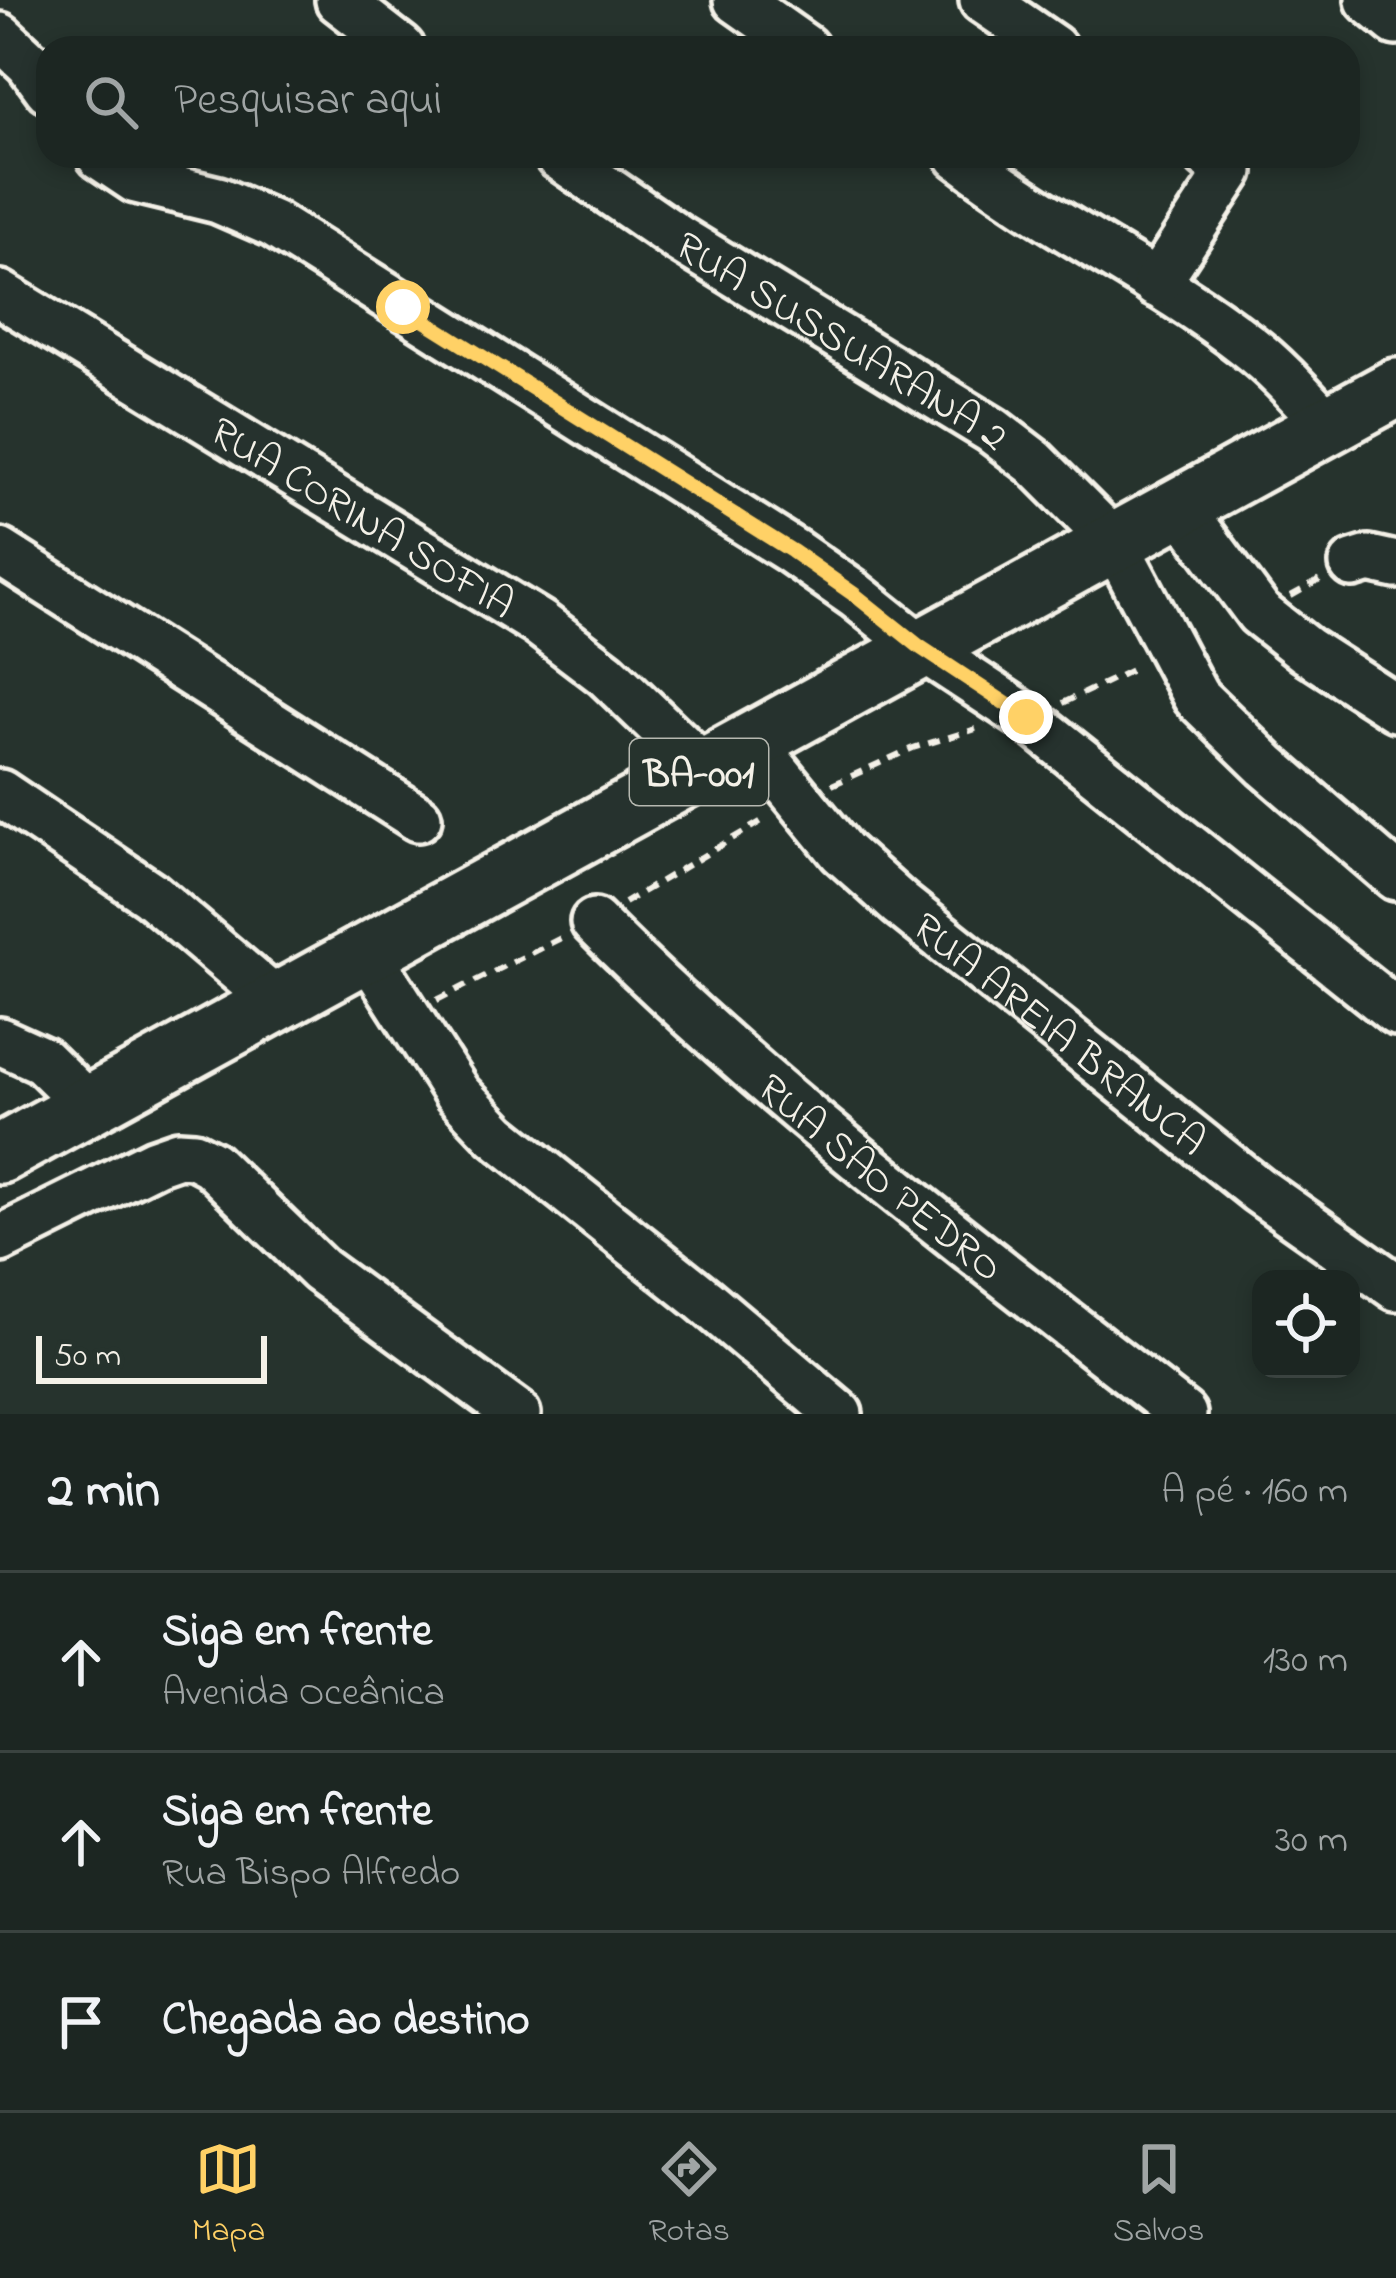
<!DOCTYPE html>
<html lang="pt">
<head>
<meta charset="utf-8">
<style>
  body { margin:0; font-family:"Indie Flower",sans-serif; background:#29322f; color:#f1f3f6 }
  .controls { position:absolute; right:36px; bottom:36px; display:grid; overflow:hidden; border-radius:24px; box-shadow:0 6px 18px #0003 }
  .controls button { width:108px; height:108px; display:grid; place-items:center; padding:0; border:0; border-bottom:3px solid #3a4340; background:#1c2622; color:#f1f3f6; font:60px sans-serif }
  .scale { position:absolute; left:36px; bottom:30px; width:231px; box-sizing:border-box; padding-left:12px; border:6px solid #f4f1e8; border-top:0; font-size:33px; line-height:42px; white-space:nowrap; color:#f4f1e8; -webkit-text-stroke:9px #26332d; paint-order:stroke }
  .stop { position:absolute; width:36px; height:36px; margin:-27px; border:9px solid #ffd166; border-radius:50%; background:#fff }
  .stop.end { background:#ffd166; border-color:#fff; box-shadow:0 3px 12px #0008 }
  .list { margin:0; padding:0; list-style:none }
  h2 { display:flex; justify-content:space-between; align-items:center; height:156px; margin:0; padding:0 48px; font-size:51px }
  h2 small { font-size:39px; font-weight:400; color:#a0a5a5 }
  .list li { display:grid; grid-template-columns:78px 1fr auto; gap:36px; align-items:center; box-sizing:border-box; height:180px; padding:0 48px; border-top:3px solid #3a4340 }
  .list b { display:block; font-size:45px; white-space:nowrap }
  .list p { margin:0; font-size:39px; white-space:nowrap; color:#a0a5a5 }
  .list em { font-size:39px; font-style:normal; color:#a0a5a5 }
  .icon { flex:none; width:66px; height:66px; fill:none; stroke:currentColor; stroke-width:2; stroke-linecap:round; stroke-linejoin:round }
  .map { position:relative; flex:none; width:1396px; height:1414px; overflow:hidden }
  .search { position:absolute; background:#1c2622; box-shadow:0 6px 18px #0003; left:36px; right:36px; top:36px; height:132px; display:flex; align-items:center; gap:30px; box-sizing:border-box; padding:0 42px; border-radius:36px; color:#a0a5a5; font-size:45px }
  .sheet { height:696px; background:#1c2622 }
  nav { display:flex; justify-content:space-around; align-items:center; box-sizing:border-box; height:168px; border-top:3px solid #3a4340; background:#1c2622; font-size:33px; color:#a0a5a5 }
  nav a { display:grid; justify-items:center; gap:6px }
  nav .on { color:#ffd166 }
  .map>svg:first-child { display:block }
</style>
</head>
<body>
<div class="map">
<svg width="1396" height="1414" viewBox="0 0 1396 1414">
  <rect width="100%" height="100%" fill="#26332d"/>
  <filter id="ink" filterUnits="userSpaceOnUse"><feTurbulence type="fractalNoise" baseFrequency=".00833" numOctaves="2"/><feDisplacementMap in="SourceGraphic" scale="24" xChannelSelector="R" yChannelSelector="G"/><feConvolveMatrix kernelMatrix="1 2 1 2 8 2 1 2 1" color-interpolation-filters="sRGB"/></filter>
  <g filter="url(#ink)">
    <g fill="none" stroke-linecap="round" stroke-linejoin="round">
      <!-- minor casing -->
      <g stroke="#f4f1e8" stroke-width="54">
        <g id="minor">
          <path d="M 339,0 L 401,48"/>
          <path d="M 737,0 L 805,48"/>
          <path d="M 983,0 L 1053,48"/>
          <path d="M 1369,0 L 1396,22"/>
          <path d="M 0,36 L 29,63 L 48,89"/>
          <path d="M 100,156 L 136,180 L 218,200 L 273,224 L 792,551 L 855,595 L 920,647 L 1026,717 L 1396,1012"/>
          <path id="s1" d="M 558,156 L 679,239 L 992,430 L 1034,462 L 1114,542 L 1196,697 L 1266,765 L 1396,877"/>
          <path d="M 959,156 C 1051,227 1157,275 1248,346 C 1278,369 1303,398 1328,425"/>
          <path d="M 1156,284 L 1230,171 L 1208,156"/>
          <path id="s2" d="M 0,294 L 539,623 L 606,674 L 704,768"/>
          <path d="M 1179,505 L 1259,613 L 1306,650 L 1396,708"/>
          <path d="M 0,552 L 418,818"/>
          <path d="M 1353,564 L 1369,559 L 1396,565"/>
          <path id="s3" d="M 754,744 L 842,852 L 900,904 L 1258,1190 L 1396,1287"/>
          <path d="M 0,793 L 150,894 L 278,1003"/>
          <path id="s4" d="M 594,922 C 771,1100 984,1259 1183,1414"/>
          <path d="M 368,954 L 457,1093 L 497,1135 L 703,1299 L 839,1414"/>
          <path d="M 0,1041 L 42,1060 L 88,1105"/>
          <path d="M 0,1239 L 155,1162 L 178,1154 L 194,1155 L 211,1164 L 320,1270 L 517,1414"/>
        </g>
      </g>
      <!-- major casing -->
      <g stroke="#f4f1e8" stroke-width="66">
        <path id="major" d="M 0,1154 L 1396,388"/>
      </g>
      <!-- path -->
      <g stroke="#f4f1e8" stroke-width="6" stroke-dasharray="12 9" stroke-linecap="butt">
        <path d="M 1291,596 L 1322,579"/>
        <path d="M 1063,703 L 1138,667"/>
        <path d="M 832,785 L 913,748 L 976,729"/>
        <path d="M 624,903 L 767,818"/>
        <path d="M 437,1000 L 565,936"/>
      </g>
      <!-- minor -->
      <use href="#minor" stroke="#26332d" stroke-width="45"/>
      <!-- major -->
      <use href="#major" stroke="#26332d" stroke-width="57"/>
    </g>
  </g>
  <g fill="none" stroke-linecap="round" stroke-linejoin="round" filter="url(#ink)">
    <!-- route -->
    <path stroke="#ffd166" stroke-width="15" d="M 403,307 L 792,551 L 855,595 L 920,647 L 1026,717"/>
  </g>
  <g text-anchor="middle" stroke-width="9" stroke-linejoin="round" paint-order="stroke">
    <!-- shield labels -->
    <rect fill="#26332d" stroke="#b6b8b0" stroke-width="3" x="630" y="739" width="138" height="66" rx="9"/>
    <g font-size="39" font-weight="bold" fill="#f4f1e8">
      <text x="699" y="786">BA-001</text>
    </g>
    <!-- street labels -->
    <g font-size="42" fill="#f4f1e8" stroke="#26332d">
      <text dy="15" stroke="none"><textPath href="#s1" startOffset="339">RUA SUSSUARANA 2</textPath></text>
      <text dy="15" stroke="none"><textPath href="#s2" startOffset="426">RUA CORINA SOFIA</textPath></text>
      <text dy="15" stroke="none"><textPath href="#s3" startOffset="423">RUA AREIA BRANCA</textPath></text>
      <text dy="15" stroke="none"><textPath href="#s4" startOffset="384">RUA SÃO PEDRO</textPath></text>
    </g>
  </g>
</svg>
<div class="controls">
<button><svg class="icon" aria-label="locate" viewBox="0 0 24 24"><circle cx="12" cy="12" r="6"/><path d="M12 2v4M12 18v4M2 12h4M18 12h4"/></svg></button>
</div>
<div class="scale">50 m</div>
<div class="stop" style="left:403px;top:307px"></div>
<div class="stop end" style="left:1026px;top:717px"></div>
<div class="search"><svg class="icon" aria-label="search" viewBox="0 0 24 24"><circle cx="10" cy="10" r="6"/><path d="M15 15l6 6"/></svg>Pesquisar aqui</div>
</div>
<section class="sheet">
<h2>2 min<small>A pé · 160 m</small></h2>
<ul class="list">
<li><svg class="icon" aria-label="ahead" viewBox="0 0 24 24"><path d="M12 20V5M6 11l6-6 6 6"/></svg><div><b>Siga em frente</b><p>Avenida Oceânica</p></div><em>130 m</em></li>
<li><svg class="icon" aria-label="ahead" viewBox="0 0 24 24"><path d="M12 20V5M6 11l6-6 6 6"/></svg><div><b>Siga em frente</b><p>Rua Bispo Alfredo</p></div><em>30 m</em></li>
<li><svg class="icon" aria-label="arrive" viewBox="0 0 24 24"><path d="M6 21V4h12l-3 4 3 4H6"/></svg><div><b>Chegada ao destino</b></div></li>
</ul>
</section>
<nav>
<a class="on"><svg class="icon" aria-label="map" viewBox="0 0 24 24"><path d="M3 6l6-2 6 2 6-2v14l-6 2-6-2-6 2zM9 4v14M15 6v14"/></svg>Mapa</a>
<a><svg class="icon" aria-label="directions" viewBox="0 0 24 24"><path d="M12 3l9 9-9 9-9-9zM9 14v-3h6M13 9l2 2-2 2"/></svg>Rotas</a>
<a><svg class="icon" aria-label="saved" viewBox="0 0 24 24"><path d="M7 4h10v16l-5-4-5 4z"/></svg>Salvos</a>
</nav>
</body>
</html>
